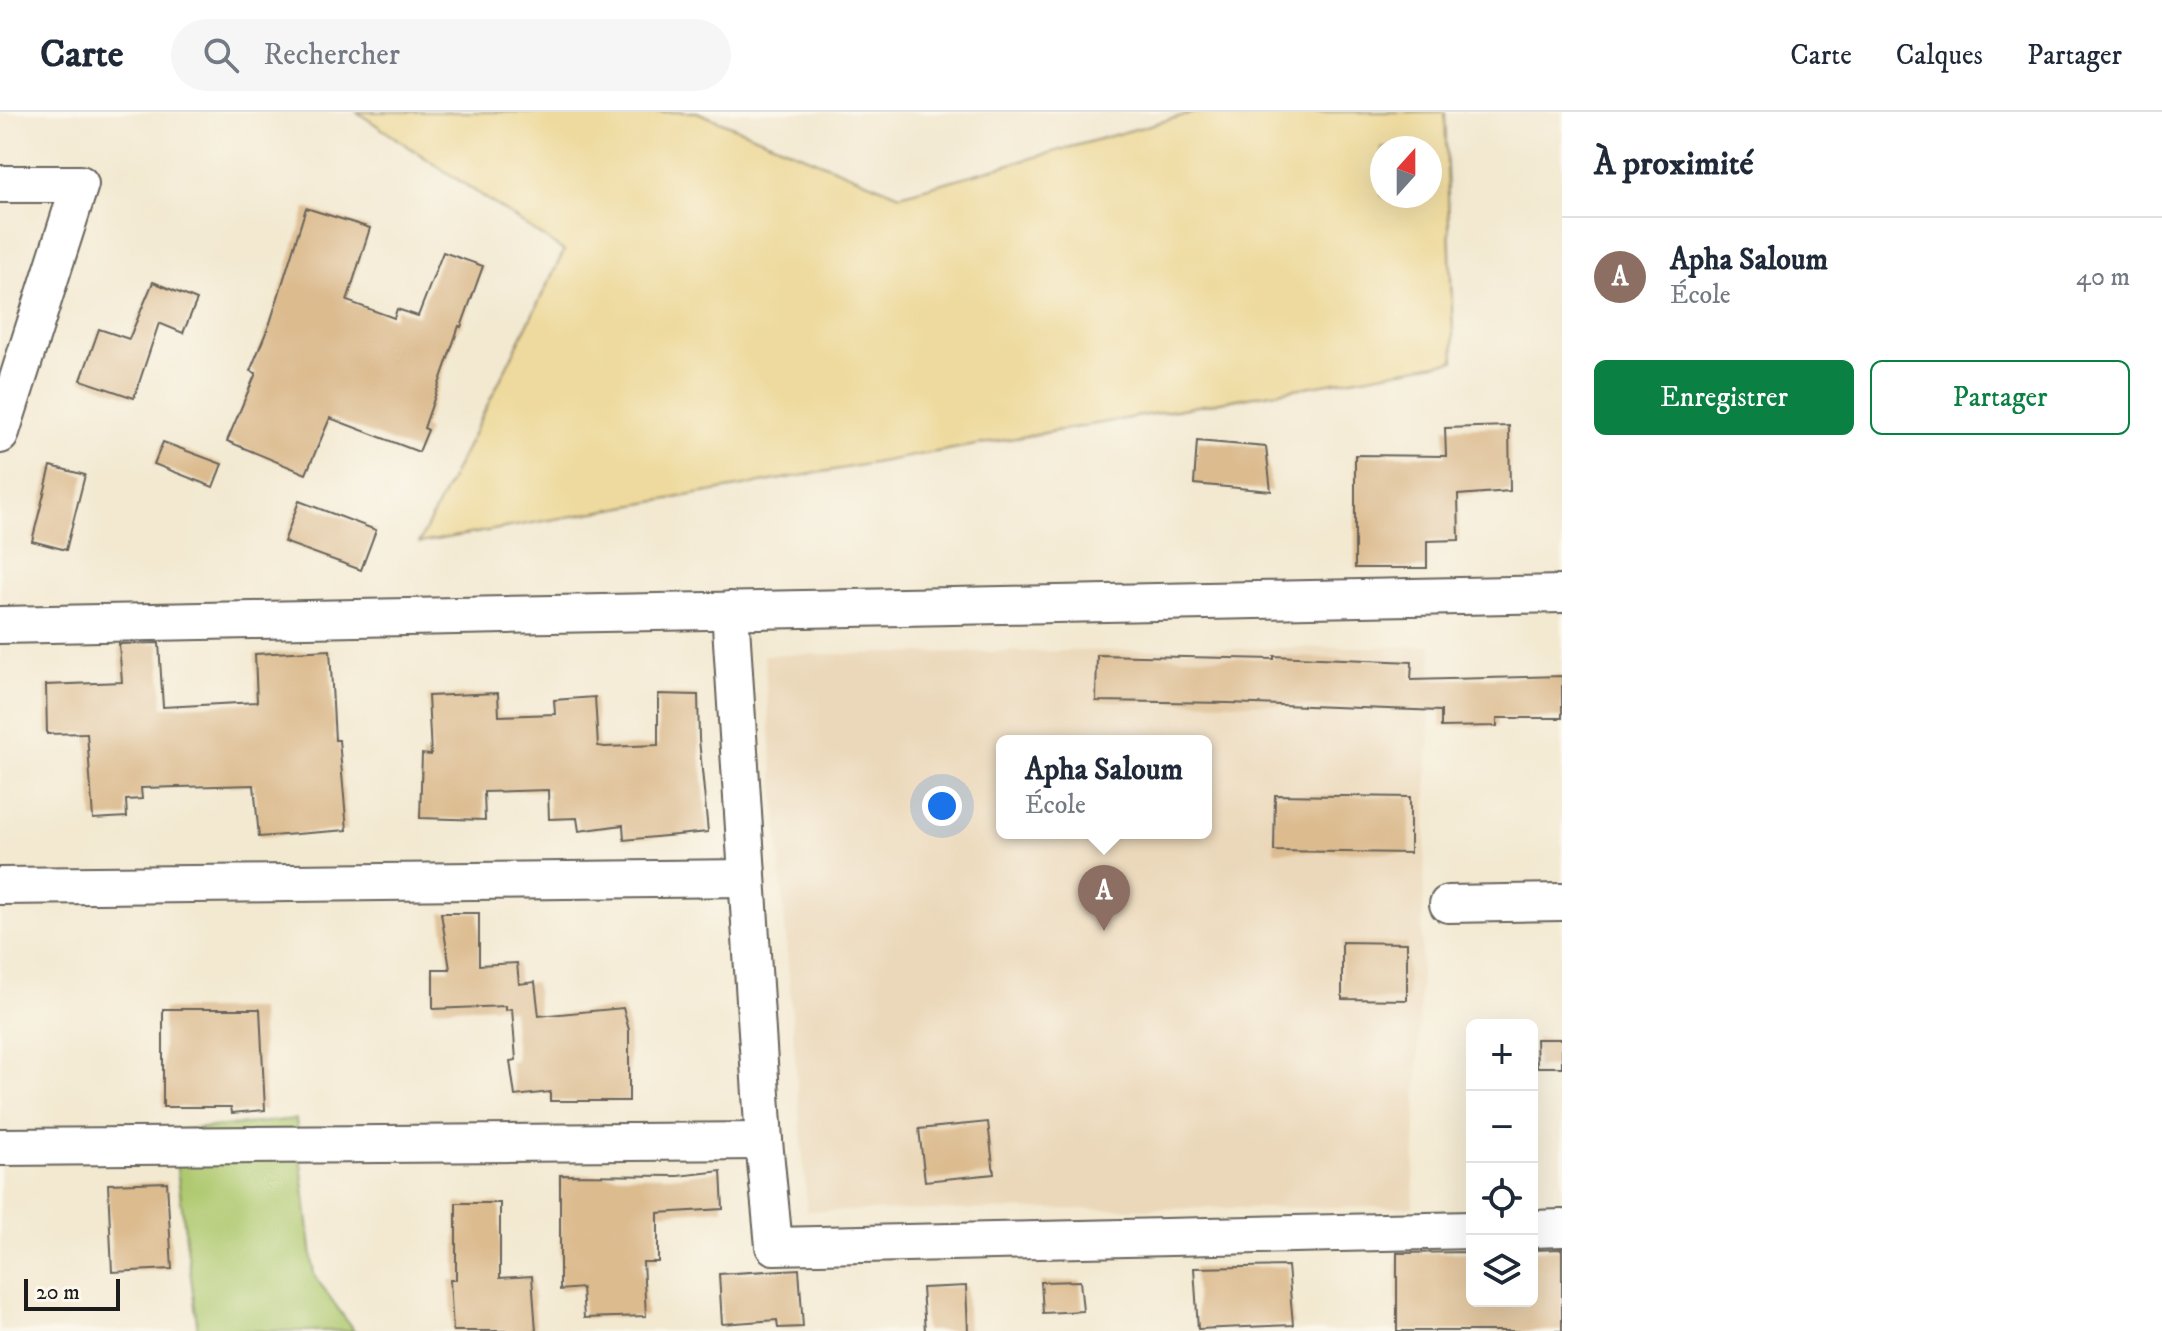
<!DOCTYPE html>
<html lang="fr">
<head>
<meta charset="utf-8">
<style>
  body { margin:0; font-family:"IM FELL DW Pica",serif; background:#f6f6f7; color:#1f2937 }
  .controls { position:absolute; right:24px; bottom:24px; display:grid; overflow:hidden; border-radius:12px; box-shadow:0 8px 32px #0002 }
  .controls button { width:72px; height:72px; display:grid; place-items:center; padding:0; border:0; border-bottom:2px solid #e0e1e3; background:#fff; color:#1f2937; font:40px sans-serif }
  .compass { position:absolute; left:1370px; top:24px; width:72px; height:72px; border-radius:50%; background:#fff; box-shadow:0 8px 32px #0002; rotate:21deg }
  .scale { position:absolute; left:24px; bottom:20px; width:96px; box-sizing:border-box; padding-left:8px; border:4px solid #1c1c1c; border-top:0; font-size:22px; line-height:28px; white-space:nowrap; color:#1c1c1c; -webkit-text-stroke:6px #fbf7ec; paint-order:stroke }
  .you { position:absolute; left:942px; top:694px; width:28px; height:28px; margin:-20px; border:6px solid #fff; border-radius:50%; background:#1a73e8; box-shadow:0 0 0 12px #1a73e833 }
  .badge { display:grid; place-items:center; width:52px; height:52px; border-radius:50%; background:#0b8043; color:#fff; font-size:26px; font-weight:700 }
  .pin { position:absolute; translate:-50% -66px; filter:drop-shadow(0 2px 4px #0008) }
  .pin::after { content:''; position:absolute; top:42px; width:28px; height:24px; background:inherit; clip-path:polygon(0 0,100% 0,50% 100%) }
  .popup { position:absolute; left:996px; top:623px; width:216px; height:104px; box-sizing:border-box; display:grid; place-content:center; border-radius:12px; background:#fff; filter:drop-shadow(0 2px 6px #0005); font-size:26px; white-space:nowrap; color:#747a83 }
  .popup b { font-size:30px; color:#1f2937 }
  .popup::after { content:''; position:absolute; left:50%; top:100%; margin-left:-16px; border:16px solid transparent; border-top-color:#fff }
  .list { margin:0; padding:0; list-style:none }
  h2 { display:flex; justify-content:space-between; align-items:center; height:104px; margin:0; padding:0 32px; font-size:34px }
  h2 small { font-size:26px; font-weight:400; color:#747a83 }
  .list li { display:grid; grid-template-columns:52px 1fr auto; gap:24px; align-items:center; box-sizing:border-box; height:120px; padding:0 32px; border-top:2px solid #e0e1e3 }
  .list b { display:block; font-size:30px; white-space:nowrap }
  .list p { margin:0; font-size:26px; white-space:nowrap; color:#747a83 }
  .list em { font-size:26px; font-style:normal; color:#747a83 }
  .actions { display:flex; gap:16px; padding:24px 32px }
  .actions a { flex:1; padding:18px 0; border:2px solid #0b8043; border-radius:12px; text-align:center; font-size:28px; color:#0b8043 }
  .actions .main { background:#0b8043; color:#fff }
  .icon { flex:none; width:44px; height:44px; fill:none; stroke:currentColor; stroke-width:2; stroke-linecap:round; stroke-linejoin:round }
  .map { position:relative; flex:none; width:1562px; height:1219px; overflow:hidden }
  header { display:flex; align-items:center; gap:48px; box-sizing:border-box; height:112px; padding:0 40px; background:#fff; border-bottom:2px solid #e0e1e3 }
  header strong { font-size:38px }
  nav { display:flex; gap:44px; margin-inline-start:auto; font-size:28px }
  .search { width:560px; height:72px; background:#f6f6f7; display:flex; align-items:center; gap:20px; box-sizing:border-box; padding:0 28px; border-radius:44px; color:#747a83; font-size:30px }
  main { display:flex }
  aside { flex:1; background:#fff }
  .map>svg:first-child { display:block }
</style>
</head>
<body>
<header>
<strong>Carte</strong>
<div class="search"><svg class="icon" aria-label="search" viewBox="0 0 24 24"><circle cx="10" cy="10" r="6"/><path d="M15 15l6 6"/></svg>Rechercher</div>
<nav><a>Carte</a><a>Calques</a><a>Partager</a></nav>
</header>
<main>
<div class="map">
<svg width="1562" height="1219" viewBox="0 0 1562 1219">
  <rect width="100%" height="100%" fill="#fbf7ec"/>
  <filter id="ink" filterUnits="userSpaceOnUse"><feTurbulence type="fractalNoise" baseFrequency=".0125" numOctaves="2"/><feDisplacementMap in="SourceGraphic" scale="16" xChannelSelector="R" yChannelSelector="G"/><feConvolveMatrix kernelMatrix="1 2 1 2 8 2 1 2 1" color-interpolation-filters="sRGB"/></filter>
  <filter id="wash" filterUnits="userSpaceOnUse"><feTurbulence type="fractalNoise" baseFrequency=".006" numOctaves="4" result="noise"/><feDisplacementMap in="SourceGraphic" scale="32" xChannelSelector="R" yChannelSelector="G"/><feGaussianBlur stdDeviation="1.8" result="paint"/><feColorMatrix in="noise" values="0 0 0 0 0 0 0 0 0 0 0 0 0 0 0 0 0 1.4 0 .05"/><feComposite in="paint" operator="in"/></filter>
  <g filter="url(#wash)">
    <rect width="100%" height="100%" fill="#f3e9d1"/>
    <!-- built -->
    <path fill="#ebd8ba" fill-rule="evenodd" d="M 1432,534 L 1413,1095 L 807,1099 L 764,543 ZM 1002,629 L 1206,629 L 1206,721 L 1002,721 Z"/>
    <!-- green -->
    <path fill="#afc96f" stroke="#667246" stroke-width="2" d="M 296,1007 L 314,1163 L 354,1219 L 198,1219 L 172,1019 Z"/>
    <!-- sand -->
    <path fill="#eeda9e" stroke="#857b5d" stroke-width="2" fill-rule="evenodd" d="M 357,0 L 697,0 L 900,83 L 1196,0 L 1445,0 L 1454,249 L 419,431 L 564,139 ZM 1382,36 L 1430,36 L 1430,84 L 1382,84 Z"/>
    <g id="blocks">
      <!-- building -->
      <g fill="#dcbb8f">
        <path d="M 306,96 L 370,116 L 347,189 L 394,206 L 397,197 L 418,204 L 443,140 L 483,154 L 461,215 L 459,214 L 424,316 L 428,318 L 419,340 L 330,306 L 306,362 L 227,329 L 256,261 L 250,259 L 270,211 Z"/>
        <path d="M 153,170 L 197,188 L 183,221 L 159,211 L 134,286 L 81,268 L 99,217 L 129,227 Z"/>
        <path d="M 1509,314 L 1510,379 L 1458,383 L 1459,428 L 1427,429 L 1427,456 L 1355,456 L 1355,343 L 1446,344 L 1445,316 Z"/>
        <path d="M 1197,329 L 1266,335 L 1271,379 L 1194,372 Z"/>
        <path d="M 163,330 L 222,352 L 213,375 L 154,352 Z"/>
        <path d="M 51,354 L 85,363 L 66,438 L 32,429 Z"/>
        <path d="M 299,389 L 376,418 L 361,458 L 284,430 Z"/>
        <path d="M 159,531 L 163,595 L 257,590 L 255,542 L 330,538 L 335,628 L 339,628 L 347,718 L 259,725 L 254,673 L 141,676 L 142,687 L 126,688 L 127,705 L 93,707 L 87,621 L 47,622 L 46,573 L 122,570 L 119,532 Z"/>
        <path d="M 1097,543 L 1274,547 L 1274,544 L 1412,550 L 1411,568 L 1562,564 L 1562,606 L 1497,606 L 1497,614 L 1441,615 L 1441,599 L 1228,591 L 1096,589 Z"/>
        <path d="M 498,581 L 499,604 L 555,602 L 554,588 L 595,585 L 598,634 L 605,635 L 658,633 L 658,582 L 698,583 L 699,627 L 708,720 L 624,728 L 623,713 L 579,719 L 577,706 L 549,707 L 548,678 L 484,680 L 485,708 L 420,706 L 422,642 L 431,643 L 428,584 Z"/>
        <path d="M 1275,683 L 1410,685 L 1410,741 L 1274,739 Z"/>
        <path d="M 441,801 L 479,801 L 479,853 L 517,851 L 519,872 L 535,870 L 539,904 L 623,896 L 629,918 L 629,989 L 550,989 L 550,980 L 515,984 L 510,949 L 516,948 L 512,897 L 505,898 L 505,894 L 433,897 L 433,857 L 450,857 Z"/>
        <path d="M 1342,830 L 1407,831 L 1407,888 L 1342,887 Z"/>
        <path d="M 163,897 L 260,897 L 265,998 L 232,1001 L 231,995 L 163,995 Z"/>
        <path d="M 1536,927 L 1562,927 L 1562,955 L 1537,955 Z"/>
        <path d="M 988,1010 L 994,1062 L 925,1069 L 919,1017 Z"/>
        <path d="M 721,1059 L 723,1097 L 658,1101 L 658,1150 L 643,1150 L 646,1204 L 584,1206 L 582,1176 L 560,1178 L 560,1063 L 678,1064 Z"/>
        <path d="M 167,1070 L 172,1157 L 112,1160 L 108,1072 Z"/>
        <path d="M 456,1091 L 500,1091 L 500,1166 L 532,1164 L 536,1219 L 453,1219 L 450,1168 L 456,1168 Z"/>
        <path d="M 1562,1137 L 1562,1219 L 1397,1219 L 1397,1141 L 1472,1140 L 1472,1189 L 1532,1189 L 1532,1138 Z"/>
        <path d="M 1288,1154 L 1293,1213 L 1198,1217 L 1194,1156 Z"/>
        <path d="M 799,1157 L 803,1215 L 778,1216 L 777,1208 L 722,1212 L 719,1162 Z"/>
        <path d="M 1080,1169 L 1083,1199 L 1043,1201 L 1041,1170 Z"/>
        <path d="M 966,1174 L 968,1219 L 925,1219 L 922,1176 Z"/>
      </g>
    </g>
  </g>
  <g filter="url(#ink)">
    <use href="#blocks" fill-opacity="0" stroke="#67645b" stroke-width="2"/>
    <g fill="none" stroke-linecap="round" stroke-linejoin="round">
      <!-- minor casing -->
      <g stroke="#67645b" stroke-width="40">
        <g id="minor">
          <path d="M 0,72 L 80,72 L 0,323"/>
          <path d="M 730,498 L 764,1029 L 774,1134 L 1472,1118"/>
          <path d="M 0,513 L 1562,482"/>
          <path d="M 0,774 L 747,766"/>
          <path d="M 1448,792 L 1562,790"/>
          <path d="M 0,1035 L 764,1029"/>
          <path d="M 1532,1117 L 1562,1116"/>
        </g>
      </g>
      <!-- minor -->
      <use href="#minor" stroke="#fff" stroke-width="36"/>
    </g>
  </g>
</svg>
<div class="controls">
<button>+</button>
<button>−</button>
<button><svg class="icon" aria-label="locate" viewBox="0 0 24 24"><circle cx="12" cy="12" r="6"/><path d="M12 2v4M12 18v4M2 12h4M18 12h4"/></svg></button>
<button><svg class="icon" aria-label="layers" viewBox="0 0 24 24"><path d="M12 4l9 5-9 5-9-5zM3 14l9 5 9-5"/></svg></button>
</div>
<svg class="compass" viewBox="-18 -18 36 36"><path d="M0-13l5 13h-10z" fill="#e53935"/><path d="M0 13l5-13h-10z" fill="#747a83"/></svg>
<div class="scale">20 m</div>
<div class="you"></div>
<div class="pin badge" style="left:1104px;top:819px;background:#8d6e63">A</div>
<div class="popup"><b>Apha Saloum</b>École</div>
</div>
<aside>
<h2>À proximité<small></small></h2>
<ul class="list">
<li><span class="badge" style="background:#8d6e63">A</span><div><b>Apha Saloum</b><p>École</p></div><em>40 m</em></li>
</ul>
<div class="actions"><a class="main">Enregistrer</a><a>Partager</a></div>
</aside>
</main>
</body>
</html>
